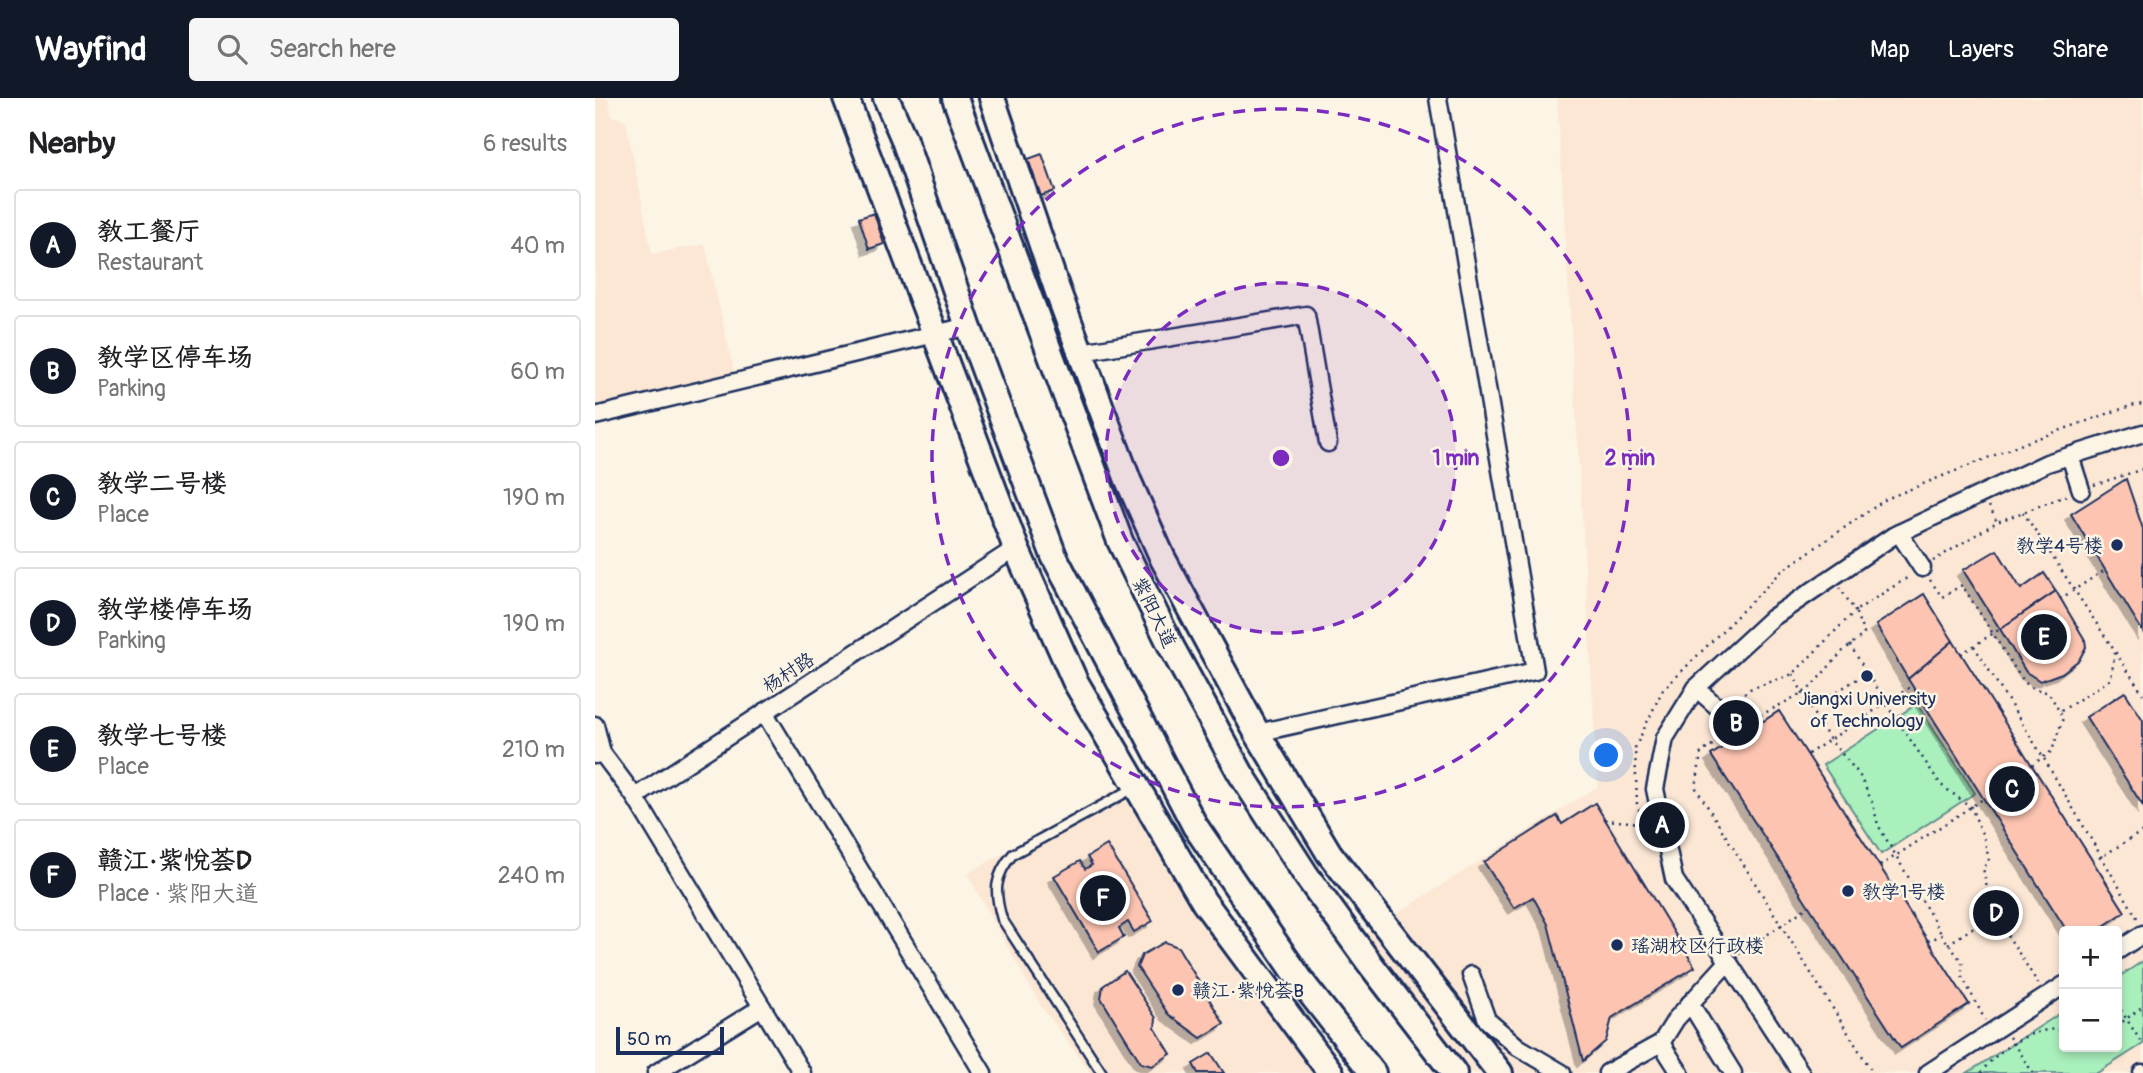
<!DOCTYPE html>
<html lang="en">
<head>
<meta charset="utf-8">
<style>
  body { margin:0; font-family:Pangolin,"LXGW WenKai TC",sans-serif; background:#f6f6f6; color:#202124 }
  .controls { position:absolute; right:21px; bottom:21px; display:grid; overflow:hidden; border-radius:7px; box-shadow:0 4px 10px #0003 }
  .controls button { width:63px; height:63px; display:grid; place-items:center; padding:0; border:0; border-bottom:2px solid #e0e0e0; background:#fff; color:#202124; font:35px sans-serif }
  .scale { position:absolute; left:21px; bottom:18px; width:108px; box-sizing:border-box; padding-left:7px; border:4px solid #1b2f5e; border-top:0; font-size:19px; line-height:24px; white-space:nowrap; color:#1b2f5e; -webkit-text-stroke:5px #fcf5e5; paint-order:stroke }
  .you { position:absolute; left:1012px; top:658px; width:24px; height:24px; margin:-18px; border:5px solid #fff; border-radius:50%; background:#1a73e8; box-shadow:0 0 0 10px #1a73e833 }
  .badge { display:grid; place-items:center; width:46px; height:46px; border-radius:50%; background:#111827; color:#fff; font-size:23px; font-weight:700 }
  .pin { position:absolute; translate:-50% -50%; border:4px solid #fff; box-shadow:0 2px 7px #0006 }
  .list { margin:0; padding:0; list-style:none }
  h2 { display:flex; justify-content:space-between; align-items:center; height:91px; margin:0; padding:0 28px; font-size:30px }
  h2 small { font-size:23px; font-weight:400; color:#757577 }
  .list li { display:grid; grid-template-columns:46px 1fr auto; gap:21px; align-items:center; box-sizing:border-box; height:112px; margin:0 14px 14px; padding:0 14px; border:2px solid #e0e0e0; border-radius:7px }
  .list b { display:block; font-size:26px; white-space:nowrap }
  .list p { margin:0; font-size:23px; white-space:nowrap; color:#757577 }
  .list em { font-size:23px; font-style:normal; color:#757577 }
  .icon { flex:none; width:38px; height:38px; fill:none; stroke:currentColor; stroke-width:2; stroke-linecap:round; stroke-linejoin:round }
  .map { position:relative; flex:none; width:1548px; height:975px; overflow:hidden }
  header { display:flex; align-items:center; gap:42px; box-sizing:border-box; height:98px; padding:0 35px; background:#111827; color:#fff }
  header strong { font-size:33px }
  nav { display:flex; gap:38px; margin-inline-start:auto; font-size:24px }
  .search { width:490px; height:63px; background:#f6f6f6; display:flex; align-items:center; gap:18px; box-sizing:border-box; padding:0 24px; border-radius:7px; color:#757577; font-size:26px }
  main { display:flex }
  aside { flex:1; background:#fff }
  .map>svg:first-child { display:block }
</style>
</head>
<body>
<header>
<strong>Wayfind</strong>
<div class="search"><svg class="icon" aria-label="search" viewBox="0 0 24 24"><circle cx="10" cy="10" r="6"/><path d="M15 15l6 6"/></svg>Search here</div>
<nav><a>Map</a><a>Layers</a><a>Share</a></nav>
</header>
<main>
<aside>
<h2>Nearby<small>6 results</small></h2>
<ul class="list">
<li><span class="badge">A</span><div><b>教工餐厅</b><p>Restaurant</p></div><em>40 m</em></li>
<li><span class="badge">B</span><div><b>教学区停车场</b><p>Parking</p></div><em>60 m</em></li>
<li><span class="badge">C</span><div><b>教学二号楼</b><p>Place</p></div><em>190 m</em></li>
<li><span class="badge">D</span><div><b>教学楼停车场</b><p>Parking</p></div><em>190 m</em></li>
<li><span class="badge">E</span><div><b>教学七号楼</b><p>Place</p></div><em>210 m</em></li>
<li><span class="badge">F</span><div><b>赣江·紫悦荟D</b><p>Place · 紫阳大道</p></div><em>240 m</em></li>
</ul>
</aside>
<div class="map">
<svg width="1548" height="975" viewBox="0 0 1548 975">
  <defs>
    <filter id="shadow"><feDropShadow dx="-6" dy="6" stdDeviation="0" flood-color="#0004"/></filter>
  </defs>
  <rect width="100%" height="100%" fill="#fcf5e5"/>
  <filter id="ink" filterUnits="userSpaceOnUse"><feTurbulence type="fractalNoise" baseFrequency=".0143" numOctaves="2"/><feDisplacementMap in="SourceGraphic" scale="14" xChannelSelector="R" yChannelSelector="G"/><feConvolveMatrix kernelMatrix="1 2 1 2 8 2 1 2 1" color-interpolation-filters="sRGB"/></filter>
  <g filter="url(#ink)">
    <!-- built -->
    <g fill="#fce7d5" fill-rule="evenodd">
      <path d="M 0,0 L 13,0 L 17,18 L 31,22 L 57,156 L 110,146 L 140,277 L 0,311 Z"/>
      <path d="M 962,0 L 1548,0 L 1548,975 L 862,975 L 765,839 L 1003,688 ZM 1469,833 L 1522,833 L 1522,949 L 1469,949 Z"/>
      <path d="M 522,690 L 725,975 L 496,975 L 445,907 L 372,776 Z"/>
    </g>
    <!-- green -->
    <g fill="#a9f0bd" stroke="#62908e" stroke-width="2">
      <path d="M 1322,606 L 1380,695 L 1286,756 L 1228,667 Z"/>
      <path d="M 1548,863 L 1548,946 L 1502,975 L 1372,975 L 1469,913 L 1469,949 L 1522,949 L 1522,880 Z"/>
    </g>
    <!-- building -->
    <g fill="#fdc5b1" stroke="#1b2f5e" stroke-width="2" filter="url(#shadow)">
      <path d="M 447,56 L 460,93 L 446,98 L 433,61 Z"/>
      <path d="M 279,115 L 289,146 L 274,151 L 264,120 Z"/>
      <path d="M 1531,381 L 1548,431 L 1548,534 L 1476,416 Z"/>
      <path d="M 1402,452 L 1426,491 L 1449,475 L 1461,493 L 1405,531 L 1368,472 Z"/>
      <path d="M 1461,493 L 1490,542 L 1491,549 L 1484,562 L 1467,575 L 1445,583 L 1431,574 L 1405,531 Z"/>
      <path d="M 1329,496 L 1358,543 L 1313,581 L 1281,527 Z"/>
      <path d="M 1358,543 L 1530,814 L 1501,833 L 1472,833 L 1313,581 Z"/>
      <path d="M 1530,594 L 1548,622 L 1548,708 L 1491,619 Z"/>
      <path d="M 1184,613 L 1374,906 L 1306,950 L 1116,657 Z"/>
      <path d="M 1000,705 L 1100,869 L 1017,920 L 1011,943 L 988,963 L 953,826 L 938,799 L 919,810 L 889,764 L 962,718 L 967,726 Z"/>
      <path d="M 512,747 L 558,823 L 539,834 L 533,824 L 524,830 L 529,839 L 504,854 L 459,778 L 485,763 L 490,771 L 497,767 L 492,759 Z"/>
      <path d="M 570,844 L 583,849 L 629,926 L 606,940 L 573,916 L 542,869 L 547,857 Z"/>
      <path d="M 530,873 L 561,920 L 560,930 L 576,956 L 557,968 L 546,965 L 506,900 L 508,888 Z"/>
      <path d="M 616,955 L 629,975 L 603,975 L 598,966 Z"/>
    </g>
    <g fill="none" stroke-linecap="round" stroke-linejoin="round">
      <!-- service casing -->
      <g stroke="#1b2f5e" stroke-width="13">
        <path id="service" d="M 507,975 L 407,821 C 399,794 399,778 418,756 L 539,690"/>
      </g>
      <!-- minor casing -->
      <g stroke="#1b2f5e" stroke-width="21">
        <g id="minor">
          <path d="M 486,254 L 711,217 L 733,345"/>
          <path d="M 0,318 L 373,228"/>
          <path d="M 1475,358 L 1486,392"/>
          <path d="M 1304,435 L 1327,470"/>
          <path d="M 1101,590 L 1127,613 L 1141,631"/>
          <path d="M 169,614 L 388,975"/>
          <path d="M 0,627 L 7,655"/>
          <path d="M 662,635 L 940,573 L 843,0"/>
          <path d="M 0,657 L 7,655 L 40,699 L 421,450"/>
          <path d="M 40,699 L 207,975"/>
          <path d="M 1522,853 L 1548,836"/>
          <path d="M 876,877 L 892,922 L 923,949 L 967,975"/>
          <path d="M 1095,905 L 1138,975"/>
          <path d="M 1066,945 L 1085,975"/>
          <path d="M 61,975 L 167,909"/>
          <path d="M 1012,975 L 1066,945 L 1081,921 L 1133,864"/>
          <path d="M 1206,975 L 1079,781 L 1060,691 L 1070,640 L 1101,590 L 1177,520 L 1298,438 L 1452,365 L 1548,335"/>
          <path d="M 1333,975 L 1469,887"/>
          <path d="M 1547,975 L 1548,975"/>
        </g>
      </g>
      <!-- primary casing -->
      <g stroke="#1b2f5e" stroke-width="30">
        <g id="primary">
          <path d="M 251,0 L 421,450 L 480,583 L 609,804 L 736,975"/>
          <path d="M 397,0 L 463,194 L 533,382 L 568,461 L 662,635 L 734,755 L 905,975"/>
        </g>
      </g>
      <!-- trunk casing -->
      <g stroke="#1b2f5e" stroke-width="30">
        <g id="trunk">
          <path d="M 291,0 L 308,39 L 373,228 L 459,458 L 600,728 L 709,887 L 778,975"/>
          <path d="M 360,0 L 525,443 L 577,550 L 646,676 L 711,777 L 773,863 L 859,975"/>
        </g>
      </g>
      <!-- path -->
      <g stroke="#1b2f5e" stroke-width="2.5" stroke-dasharray="2 5" stroke-linecap="butt">
        <path d="M 1499,387 L 1548,371"/>
        <path d="M 1394,408 L 1402,424"/>
        <path d="M 1428,414 L 1548,596"/>
        <path d="M 1338,463 L 1402,424 L 1473,397"/>
        <path d="M 1335,482 L 1347,499 L 1367,487 L 1422,574 L 1434,589 L 1454,595 L 1468,620 L 1457,653 L 1437,667"/>
        <path d="M 1255,547 L 1291,606 L 1346,687 L 1376,709 L 1390,743 L 1394,763 L 1388,770 L 1396,811 L 1444,887"/>
        <path d="M 1379,548 L 1448,659 L 1544,823"/>
        <path d="M 1366,556 L 1405,531"/>
        <path d="M 1198,576 L 1215,610 L 1272,575"/>
        <path d="M 1138,604 L 1155,591 L 1198,576 L 1260,513 L 1245,490"/>
        <path d="M 1215,610 L 1235,642 L 1264,676 L 1278,706 L 1283,727 L 1347,837"/>
        <path d="M 1466,613 L 1516,581 L 1520,553"/>
        <path d="M 1153,624 L 1213,592 L 1248,553 L 1269,536 L 1260,513 L 1315,478"/>
        <path d="M 1129,639 L 1106,655 L 1101,690 L 1278,975"/>
        <path d="M 1213,656 L 1317,588"/>
        <path d="M 1010,722 L 1047,725"/>
        <path d="M 1055,746 L 1042,706 L 1040,650 L 1067,593 L 1188,472 L 1291,401 L 1432,344 L 1535,308 L 1548,306"/>
        <path d="M 1498,764 L 1548,733"/>
        <path d="M 1285,768 L 1388,701"/>
        <path d="M 1333,843 L 1347,837 L 1367,864 L 1367,878 L 1390,922"/>
        <path d="M 1353,846 L 1399,816"/>
        <path d="M 1144,856 L 1214,808"/>
        <path d="M 1522,906 L 1548,947"/>
        <path d="M 1522,928 L 1548,908"/>
        <path d="M 1414,939 L 1438,975"/>
        <path d="M 1386,975 C 1402,951 1440,927 1469,932"/>
      </g>
      <!-- service -->
      <use href="#service" stroke="#fcf5e5" stroke-width="8"/>
      <!-- minor -->
      <use href="#minor" stroke="#fcf5e5" stroke-width="16"/>
      <!-- primary -->
      <use href="#primary" stroke="#fcf5e5" stroke-width="24"/>
      <!-- trunk -->
      <use href="#trunk" stroke="#fcf5e5" stroke-width="24"/>
      <!-- path-bridge -->
      <path stroke="#1b2f5e" stroke-width="2.5" stroke-dasharray="2 5" stroke-linecap="butt" d="M 1465,501 L 1510,472"/>
    </g>
  </g>
  <!-- distance rings -->
  <circle cx="686" cy="360" r="175" fill="#7b2cbf" fill-opacity=".12"/>
  <g fill="none" stroke="#7b2cbf" stroke-width="3.5" stroke-dasharray="12 9">
    <circle cx="686" cy="360" r="175"/>
    <circle cx="686" cy="360" r="349"/>
  </g>
  <!-- markers -->
  <g fill="#1b2f5e" stroke="#fcf5e5" stroke-width="2.5">
    <circle cx="1522" cy="447" r="7"/>
    <circle cx="1272" cy="578" r="7"/>
    <circle cx="1253" cy="793" r="7"/>
    <circle cx="1022" cy="847" r="7"/>
    <circle cx="583" cy="892" r="7"/>
  </g>
  <g text-anchor="middle" stroke-width="5" stroke-linejoin="round" paint-order="stroke">
    <!-- poi labels -->
    <g font-size="19" fill="#1b2f5e" stroke="#fcf5e5" text-anchor="start">
      <text x="1508" y="454" text-anchor="end">教学4号楼</text>
      <text x="1272" y="607" text-anchor="middle">Jiangxi University<tspan x="1272" dy="22">of Technology</tspan></text>
      <text x="1267" y="800">教学1号楼</text>
      <text x="1036" y="854">瑶湖校区行政楼</text>
      <text x="597" y="899">赣江·紫悦荟B</text>
    </g>
    <!-- street labels -->
    <g font-size="19" fill="#1b2f5e" stroke="#fcf5e5">
      <text transform="translate(560 514) rotate(64)" y="7">紫阳大道</text>
      <text transform="translate(193 574) rotate(-33)" y="7">杨村路</text>
    </g>
  </g>
  <circle cx="686" cy="360" r="10" fill="#7b2cbf" stroke="#fcf5e5" stroke-width="3.5"/>
  <g font-size="21" text-anchor="middle" font-weight="bold" fill="#7b2cbf" stroke="#fcf5e5" stroke-width="5" stroke-linejoin="round" paint-order="stroke">
    <text x="861" y="367">1 min</text>
    <text x="1035" y="367">2 min</text>
  </g>
</svg>
<div class="controls">
<button>+</button>
<button>−</button>
</div>
<div class="scale">50 m</div>
<div class="you"></div>
<div class="pin badge" style="left:1067px;top:727px">A</div>
<div class="pin badge" style="left:1141px;top:625px">B</div>
<div class="pin badge" style="left:1417px;top:691px">C</div>
<div class="pin badge" style="left:1401px;top:815px">D</div>
<div class="pin badge" style="left:1449px;top:539px">E</div>
<div class="pin badge" style="left:508px;top:800px">F</div>
</div>
</main>
</body>
</html>
